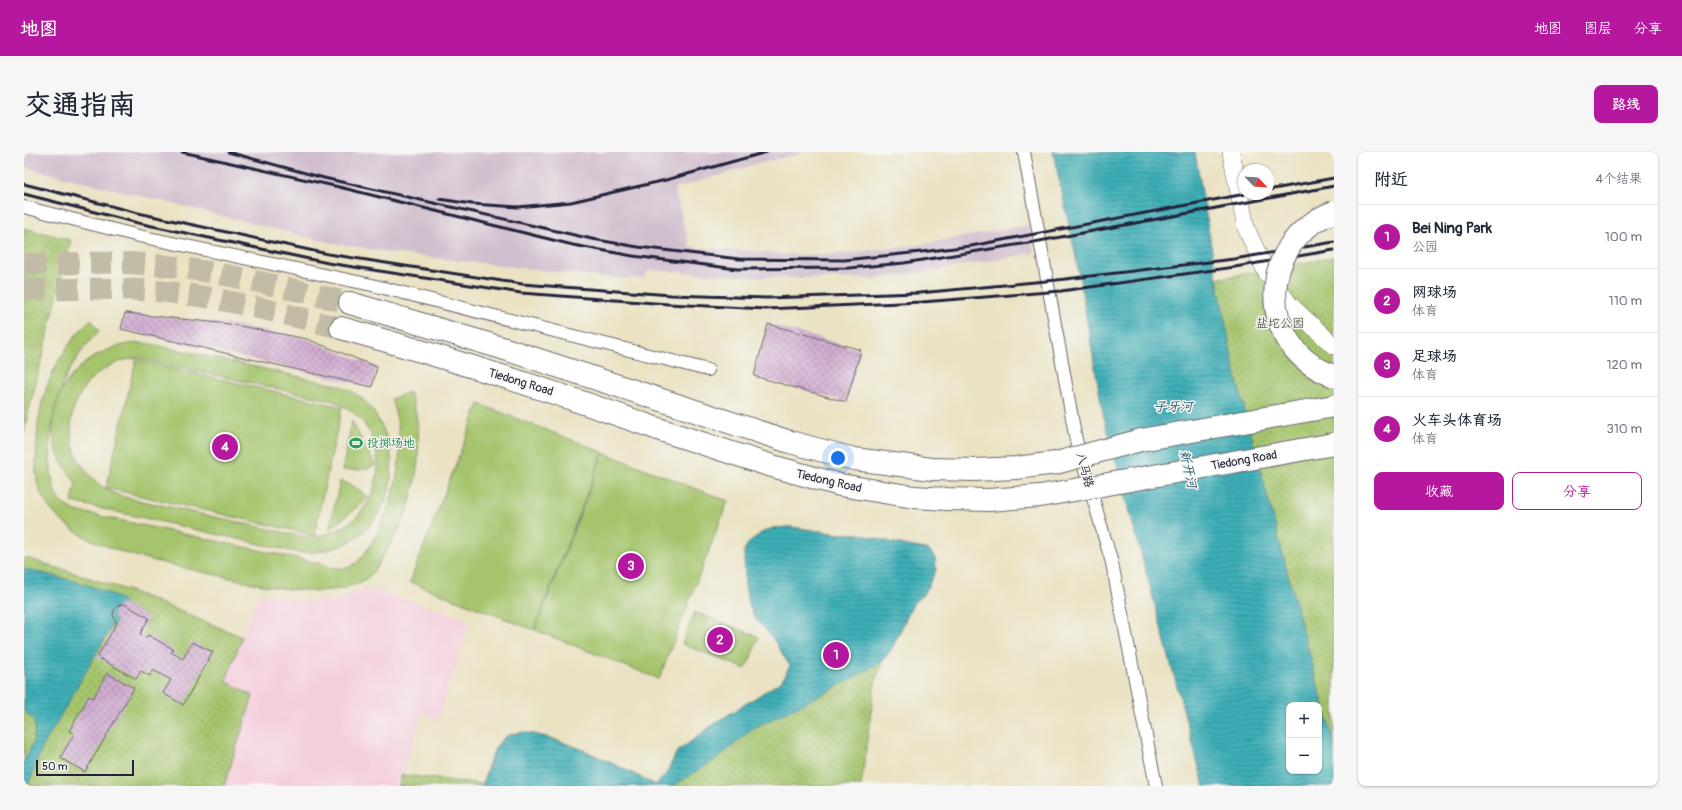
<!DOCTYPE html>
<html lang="zh">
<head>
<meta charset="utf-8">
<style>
  body { margin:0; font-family:Pangolin,"LXGW WenKai TC",sans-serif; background:#f6f6f7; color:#1f2937 }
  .controls { position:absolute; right:12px; bottom:12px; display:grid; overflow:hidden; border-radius:8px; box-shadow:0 1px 3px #0004 }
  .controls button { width:36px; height:36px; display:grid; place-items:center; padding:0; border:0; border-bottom:1px solid #e0e1e3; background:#fff; color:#1f2937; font:20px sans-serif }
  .compass { position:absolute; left:1214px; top:12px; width:36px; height:36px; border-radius:50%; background:#fff; box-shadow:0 1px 3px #0004; rotate:115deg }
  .scale { position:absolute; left:12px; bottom:10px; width:98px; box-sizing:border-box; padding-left:4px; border:2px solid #22223b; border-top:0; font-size:11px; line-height:14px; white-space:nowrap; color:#22223b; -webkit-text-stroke:3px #f6f6f2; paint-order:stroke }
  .you { position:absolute; left:814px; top:306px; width:14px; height:14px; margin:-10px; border:3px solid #fff; border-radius:50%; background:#1a73e8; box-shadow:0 0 0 6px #1a73e833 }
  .badge { display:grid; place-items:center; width:26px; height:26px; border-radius:50%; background:#b5179e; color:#fff; font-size:13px; font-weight:700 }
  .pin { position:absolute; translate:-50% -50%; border:2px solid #fff; box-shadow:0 1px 4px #0006 }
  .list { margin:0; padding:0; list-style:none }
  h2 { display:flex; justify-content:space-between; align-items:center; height:52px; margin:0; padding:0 16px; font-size:17px }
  h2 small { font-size:13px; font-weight:400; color:#747a83 }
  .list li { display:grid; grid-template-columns:26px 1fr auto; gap:12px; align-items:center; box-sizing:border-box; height:64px; padding:0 16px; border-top:1px solid #e0e1e3 }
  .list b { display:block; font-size:15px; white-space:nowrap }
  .list p { margin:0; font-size:13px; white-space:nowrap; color:#747a83 }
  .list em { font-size:13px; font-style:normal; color:#747a83 }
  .actions { display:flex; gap:8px; padding:12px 16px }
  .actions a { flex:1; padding:9px 0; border:1px solid #b5179e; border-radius:8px; text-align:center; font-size:14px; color:#b5179e }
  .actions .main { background:#b5179e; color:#fff }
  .map { position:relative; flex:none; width:1310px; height:634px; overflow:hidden; border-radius:8px }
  header { display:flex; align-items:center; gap:24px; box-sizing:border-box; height:56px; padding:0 20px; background:#b5179e; color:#fff }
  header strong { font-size:19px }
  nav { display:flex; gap:22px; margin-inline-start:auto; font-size:14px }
  .intro { display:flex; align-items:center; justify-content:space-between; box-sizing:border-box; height:96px; padding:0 24px }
  h1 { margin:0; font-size:28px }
  .button { padding:10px 18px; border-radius:8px; background:#b5179e; color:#fff; font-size:14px; font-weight:700 }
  main { display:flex; gap:24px; padding:0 24px }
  aside { flex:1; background:#fff; border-radius:8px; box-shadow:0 1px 3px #0004 }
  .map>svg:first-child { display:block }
</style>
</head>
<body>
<header>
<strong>地图</strong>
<nav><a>地图</a><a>图层</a><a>分享</a></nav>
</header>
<div class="intro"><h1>交通指南</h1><a class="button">路线</a></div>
<main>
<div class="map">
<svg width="1310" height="634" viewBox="0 0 1310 634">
  <defs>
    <pattern id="park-dots" width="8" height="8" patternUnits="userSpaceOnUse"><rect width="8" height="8" fill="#a5c46c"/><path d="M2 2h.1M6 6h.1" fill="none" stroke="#8ea85e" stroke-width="1.8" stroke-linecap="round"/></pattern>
    <pattern id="water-rules" width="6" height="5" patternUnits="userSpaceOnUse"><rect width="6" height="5" fill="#3eafb7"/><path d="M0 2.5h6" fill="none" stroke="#348e96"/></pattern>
    <pattern id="building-cross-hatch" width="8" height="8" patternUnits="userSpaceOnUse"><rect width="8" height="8" fill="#d2add2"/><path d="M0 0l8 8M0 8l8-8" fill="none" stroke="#aa8cac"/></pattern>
  </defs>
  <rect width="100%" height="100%" fill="#f6f6f2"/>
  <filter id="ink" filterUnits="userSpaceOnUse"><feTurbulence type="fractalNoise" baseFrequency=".025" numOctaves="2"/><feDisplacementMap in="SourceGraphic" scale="8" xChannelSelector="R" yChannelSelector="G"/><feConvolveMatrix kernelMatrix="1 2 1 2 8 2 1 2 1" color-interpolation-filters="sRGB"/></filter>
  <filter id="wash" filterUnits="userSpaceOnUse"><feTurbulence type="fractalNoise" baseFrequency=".012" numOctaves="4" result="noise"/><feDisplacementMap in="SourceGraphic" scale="16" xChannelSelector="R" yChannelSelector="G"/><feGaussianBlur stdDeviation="0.9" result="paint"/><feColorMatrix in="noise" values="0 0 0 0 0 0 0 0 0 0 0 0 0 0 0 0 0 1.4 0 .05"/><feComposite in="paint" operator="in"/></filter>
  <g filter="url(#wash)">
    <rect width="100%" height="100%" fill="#eae2c2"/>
    <!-- built -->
    <path fill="#f4cfdd" d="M 341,436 L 388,449 L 446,469 L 414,567 L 398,561 L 375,634 L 200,634 L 229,544 L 202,529 L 234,442 L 275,449 L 292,449 L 314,448 Z"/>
    <!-- industrial -->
    <path fill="#d0bdcd" d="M 0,0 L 783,0 L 736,11 L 650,37 L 666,95 L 773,103 L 824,101 L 893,93 L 1005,73 L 1010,101 L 901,120 L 847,127 L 730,125 L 625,118 L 620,126 L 593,127 L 369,101 L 304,90 L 0,15 Z"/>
    <!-- green -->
    <g fill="#a5c46c" stroke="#647354" fill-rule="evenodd">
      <path d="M 67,167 L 75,179 C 62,192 51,207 43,223 C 28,256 22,294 29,330 C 30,336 31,343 35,347 C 40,353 45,356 52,359 L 290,410 C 301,413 314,419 326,415 C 337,410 345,395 351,385 C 373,342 385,294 367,247 L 385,240 C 401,274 395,327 382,362 C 376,377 367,392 358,405 C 354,412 349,422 342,427 C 317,444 271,439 243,434 C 215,428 188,422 160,416 C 112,404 37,391 16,339 C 9,322 13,303 13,285 C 15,240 35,198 67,167 Z"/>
      <path d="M 115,191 L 127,192 L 317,234 C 335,241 347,253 356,271 C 381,314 365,375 316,394 C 303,399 291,400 277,401 L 48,350 L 52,331 C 45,320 36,310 32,297 C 17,241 61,194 115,191 ZM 113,206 L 310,249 C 384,280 358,391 276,384 L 100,345 C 51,329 30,274 63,232 C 76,217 93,208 113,206 Z"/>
      <path d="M 112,208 L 318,255 L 290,383 L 82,336 Z"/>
      <path d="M 455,252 L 579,300 L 510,478 L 386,430 Z"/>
      <path d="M 328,269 L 351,313 C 340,319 330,319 318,318 Z"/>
      <path d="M 580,301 L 704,349 L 635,527 L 511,478 Z"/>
      <path d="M 316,329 C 328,333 336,337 344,346 L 305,378 Z"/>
      <path d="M 671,460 L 735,485 L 722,517 L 658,492 Z"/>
    </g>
    <!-- park -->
    <g fill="url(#park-dots)" stroke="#647354">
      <path d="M 0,76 L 47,88 L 0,279 Z"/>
      <path d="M 1310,105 L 1310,591 L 1277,472 L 1212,225 L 1193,127 Z"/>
      <path d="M 767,375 L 815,382 L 835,382 L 870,391 L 905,398 L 911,406 L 912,418 L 900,442 L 890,450 L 868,496 L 858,510 L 851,530 L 837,634 L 375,634 L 378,623 L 458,632 C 463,618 469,591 483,584 C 511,568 603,619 632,633 L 642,622 L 653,600 L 693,570 L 758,529 L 766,514 L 749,486 L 731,466 L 724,451 L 721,433 L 720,399 L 723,393 L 737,381 L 749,376 Z"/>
      <path d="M 0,405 L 112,441 L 218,485 L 202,529 L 229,544 L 200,634 L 0,634 Z"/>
    </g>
    <!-- water -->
    <g fill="url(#water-rules)" stroke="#306879" fill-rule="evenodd">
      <path d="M 1029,0 L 1171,0 L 1193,127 L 1212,225 L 1277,472 L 1310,591 L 1310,634 L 1180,634 L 1079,262 L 1051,100 ZM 1265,553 L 1295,553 L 1295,619 L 1265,619 Z"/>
      <path d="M 767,375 L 815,382 L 835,382 L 870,391 L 905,398 L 911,406 L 912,418 L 900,442 L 890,450 L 868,496 L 858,510 L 807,538 L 728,577 L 697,604 L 649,634 L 458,634 L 471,596 L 482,584 L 499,580 L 525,586 L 555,596 L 632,633 L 642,622 L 653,600 L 693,570 L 758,529 L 766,514 L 749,486 L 731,466 L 724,451 L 721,433 L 720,399 L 723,393 L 737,381 L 749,376 Z"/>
      <path d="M 0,417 C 24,423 88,435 103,453 L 95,453 C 88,458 88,464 93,471 L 89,472 L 18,596 L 4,634 L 0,634 L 0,610 L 9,591 L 11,577 L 10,568 L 0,559 Z"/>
    </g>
    <g id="blocks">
      <!-- building -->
      <g fill="url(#building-cross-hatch)">
        <path d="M 101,161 L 205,172 L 283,187 L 353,215 L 348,235 L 97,177 Z"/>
        <path d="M 744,172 L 837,198 L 822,250 L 730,224 Z"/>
        <path d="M 100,452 L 125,466 L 116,482 L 122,486 L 124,483 L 149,497 L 147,500 L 159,507 L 168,490 L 189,500 L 159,553 L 139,541 L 147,528 L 129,518 L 126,524 L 117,519 L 112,527 L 73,505 L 93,471 L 89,463 L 90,458 L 95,453 Z"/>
        <path d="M 83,521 L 110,536 L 61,620 L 36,606 L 50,582 L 45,579 L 65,544 L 69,546 Z"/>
      </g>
    </g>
  </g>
  <g filter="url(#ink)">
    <use href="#blocks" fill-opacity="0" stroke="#68656a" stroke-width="1"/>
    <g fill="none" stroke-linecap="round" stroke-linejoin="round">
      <!-- highway-tunnel -->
      <g stroke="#c2bca7" stroke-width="22" stroke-dasharray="22 11" stroke-linecap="butt">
        <path d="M 0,112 C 34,112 69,110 103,111 C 179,114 253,134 326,151"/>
        <path d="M 0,138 C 51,137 101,135 151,141 C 207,147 263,163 317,176"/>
      </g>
      <!-- street casing -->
      <g stroke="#68656a" stroke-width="14">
        <g id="street">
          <path d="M 1000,0 L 1052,288 L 1088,411 L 1132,634"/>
          <path d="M 0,55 L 115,84 L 348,133 L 684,218"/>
        </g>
      </g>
      <!-- secondary casing -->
      <g stroke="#68656a" stroke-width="18">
        <path id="secondary" d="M 1207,0 L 1222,76 L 1243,122 L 1266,153 L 1310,194"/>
      </g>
      <!-- highway casing -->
      <g stroke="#68656a" stroke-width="24">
        <g id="highway">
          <path d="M 326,151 L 478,196 L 766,290 L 830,307 L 908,317 L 950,318 L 992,316 L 1032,311"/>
          <path d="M 317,176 C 424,206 529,239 634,277"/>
        </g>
      </g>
      <!-- street -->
      <use href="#street" stroke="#fff" stroke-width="12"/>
      <!-- secondary -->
      <use href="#secondary" stroke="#fff" stroke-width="17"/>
      <!-- highway -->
      <use href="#highway" stroke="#fff" stroke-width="22"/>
      <!-- rail -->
      <g stroke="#22223b" stroke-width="3">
        <path d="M 158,0 L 315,35 L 549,93 L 609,104 L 713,117 L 825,116 L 880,111 L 1010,90 L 1310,34"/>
        <path d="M 204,0 L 300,26 L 568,87 L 614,95 L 715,107 L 820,108 L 897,100 L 947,94 L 1221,42"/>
        <path d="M 0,32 L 114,61 L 304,102 L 498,132 L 647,143 L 743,146 L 895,141 L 1033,128 L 1210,107 L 1310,90"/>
        <path d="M 1244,38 L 1310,26"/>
        <path d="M 0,42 L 114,71 L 304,111 L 497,141 L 644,152 L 742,157 L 898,150 L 1037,139 L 1211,115 L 1310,98"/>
        <path d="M 415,47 L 448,52 L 494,55 L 547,50 L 642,28 L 743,0"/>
      </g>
      <!-- highway-bridge casing -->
      <g stroke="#68656a" stroke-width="24" stroke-linecap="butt">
        <g id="highway-bridge">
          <path d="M 1310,60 C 1232,89 1231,196 1310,224"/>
          <path d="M 634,277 L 748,314 L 816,333 L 890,345 L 923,347 L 965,348 L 1016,344 L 1310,292"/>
          <path d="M 1032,311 L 1117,288 L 1310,254"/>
        </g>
      </g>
      <!-- highway-bridge -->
      <use href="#highway-bridge" stroke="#fff" stroke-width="22"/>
    </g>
  </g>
  <!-- icons -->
  <defs>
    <g id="stadium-bare" transform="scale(1.08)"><path d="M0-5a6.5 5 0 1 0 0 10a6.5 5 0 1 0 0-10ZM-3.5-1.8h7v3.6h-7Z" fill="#2e9e5b" stroke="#f6f6f2" stroke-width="2.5" paint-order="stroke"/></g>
  </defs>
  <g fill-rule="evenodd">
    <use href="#stadium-bare" x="332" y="291"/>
  </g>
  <g text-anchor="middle" stroke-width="3" stroke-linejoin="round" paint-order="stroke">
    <!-- park labels -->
    <g font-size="12" fill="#505b4c" stroke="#f6f6f2">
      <text x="1256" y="175">盐坨公园</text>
    </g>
    <!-- street labels -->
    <g font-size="12" fill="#22223b" stroke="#f6f6f2">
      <text transform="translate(497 230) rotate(17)" y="4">Tiedong Road</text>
      <text transform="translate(1220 308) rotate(-10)" y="4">Tiedong Road</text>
      <text transform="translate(1061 318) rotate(74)" y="4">八马路</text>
      <text transform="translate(805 329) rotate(13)" y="4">Tiedong Road</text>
    </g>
    <!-- leisure labels -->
    <g font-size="12" fill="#27864d" stroke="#f6f6f2" text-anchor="start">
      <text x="343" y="295">投掷场地</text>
    </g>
    <!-- water labels -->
    <g font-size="13" font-style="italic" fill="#2d5a6d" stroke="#f6f6f2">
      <text x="1149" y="259">子牙河</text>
      <text transform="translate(1165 317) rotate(77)" y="5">新开河</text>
    </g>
  </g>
</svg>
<div class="controls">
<button>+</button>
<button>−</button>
</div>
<svg class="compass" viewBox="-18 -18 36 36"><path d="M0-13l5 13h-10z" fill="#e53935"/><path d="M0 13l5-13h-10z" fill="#747a83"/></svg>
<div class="scale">50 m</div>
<div class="you"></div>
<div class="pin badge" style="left:812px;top:503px">1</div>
<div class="pin badge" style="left:696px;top:488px">2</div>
<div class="pin badge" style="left:607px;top:414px">3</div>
<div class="pin badge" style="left:201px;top:295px">4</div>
</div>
<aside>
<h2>附近<small>4个结果</small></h2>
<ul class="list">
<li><span class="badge">1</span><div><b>Bei Ning Park</b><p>公园</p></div><em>100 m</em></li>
<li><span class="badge">2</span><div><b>网球场</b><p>体育</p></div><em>110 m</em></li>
<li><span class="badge">3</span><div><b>足球场</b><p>体育</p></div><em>120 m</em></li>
<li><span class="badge">4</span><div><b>火车头体育场</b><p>体育</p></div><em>310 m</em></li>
</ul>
<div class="actions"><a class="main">收藏</a><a>分享</a></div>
</aside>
</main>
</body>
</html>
